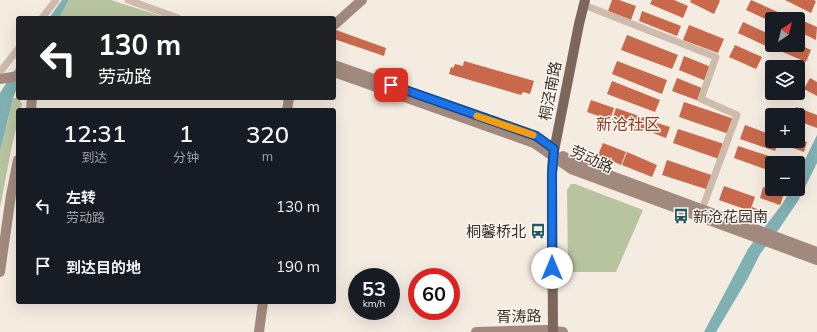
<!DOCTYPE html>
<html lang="zh">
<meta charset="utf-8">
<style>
:root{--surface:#171b24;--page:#242831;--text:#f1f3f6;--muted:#9ea1a6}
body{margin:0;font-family:Mulish,"Noto Sans SC",sans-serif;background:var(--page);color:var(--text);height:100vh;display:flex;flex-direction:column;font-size:15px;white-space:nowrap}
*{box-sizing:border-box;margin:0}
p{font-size:13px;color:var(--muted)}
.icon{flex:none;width:22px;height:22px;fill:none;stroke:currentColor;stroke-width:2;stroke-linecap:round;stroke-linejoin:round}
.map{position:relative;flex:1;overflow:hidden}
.sheet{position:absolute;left:16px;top:108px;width:320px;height:196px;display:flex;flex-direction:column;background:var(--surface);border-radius:4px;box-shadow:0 4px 16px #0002}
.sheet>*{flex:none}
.hud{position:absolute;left:16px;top:16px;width:320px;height:84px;border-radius:4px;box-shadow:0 4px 16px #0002;background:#202124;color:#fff;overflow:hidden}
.needle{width:26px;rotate:35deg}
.tools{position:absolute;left:765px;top:12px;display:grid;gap:8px}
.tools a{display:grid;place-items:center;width:40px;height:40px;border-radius:4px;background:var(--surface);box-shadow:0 4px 16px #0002;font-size:20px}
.speed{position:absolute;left:348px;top:268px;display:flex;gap:8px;font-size:20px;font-weight:700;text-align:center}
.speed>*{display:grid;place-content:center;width:52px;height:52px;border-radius:50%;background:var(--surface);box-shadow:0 4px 16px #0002;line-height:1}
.speed small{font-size:10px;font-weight:400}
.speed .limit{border:6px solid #d22;background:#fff;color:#111}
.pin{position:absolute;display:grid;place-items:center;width:34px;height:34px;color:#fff;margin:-17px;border-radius:8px;box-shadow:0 2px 6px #0006}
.me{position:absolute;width:44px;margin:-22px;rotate:0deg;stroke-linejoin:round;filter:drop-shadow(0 0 3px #0008)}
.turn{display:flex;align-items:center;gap:14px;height:84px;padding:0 16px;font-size:18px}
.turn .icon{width:52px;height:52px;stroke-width:2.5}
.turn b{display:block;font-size:28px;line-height:34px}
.eta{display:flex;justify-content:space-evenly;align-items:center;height:68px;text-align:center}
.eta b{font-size:24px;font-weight:600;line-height:28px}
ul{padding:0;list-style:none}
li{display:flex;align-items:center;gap:12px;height:60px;padding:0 16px}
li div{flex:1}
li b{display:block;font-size:15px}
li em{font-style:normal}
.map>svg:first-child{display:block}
.green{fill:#b8c4a0}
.water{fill:#7fb0b2}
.building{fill:#c8694b}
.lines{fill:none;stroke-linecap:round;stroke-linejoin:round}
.street{stroke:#cdbbac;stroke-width:7}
.secondary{stroke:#a18a7d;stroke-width:10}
.primary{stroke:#7d675c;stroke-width:10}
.route-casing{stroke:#114b97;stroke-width:10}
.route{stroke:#1a73e8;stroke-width:7}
.slow{stroke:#f59e0b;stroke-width:7}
.labels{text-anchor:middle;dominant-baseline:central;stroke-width:3;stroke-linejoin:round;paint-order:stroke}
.street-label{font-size:15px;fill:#3b302b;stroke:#fbf5ee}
.poi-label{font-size:15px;fill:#3b302b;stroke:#fbf5ee;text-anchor:start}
.neighbourhood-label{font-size:16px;fill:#8c3b22;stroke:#fbf5ee}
</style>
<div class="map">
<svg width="817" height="332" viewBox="0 0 817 332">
<rect width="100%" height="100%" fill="#f4ebe1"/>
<path class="green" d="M69 0H111L167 18H59Z
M13 98H19L22 104 21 110H18V121L12 145 0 208V152Z
M571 184H575L643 210 616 272H568L567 190Z"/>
<path class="water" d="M62 0H69L59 18H49Z
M18 65V86L13 98 0 152V93Z
M817 135V163L798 201 779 229 760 254 748 278 716 332H704L748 249 783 203 791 189H798V174Z"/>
<path class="building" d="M612 0H619L636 6 631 20 608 11Z
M652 0H674L688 6 683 18 650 4Z
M691 0H719L720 1 714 14 690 2Z
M751 0 780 13 777 19H772V22L746 10Z
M785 0H813L816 1 811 13Z
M642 11 681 26 677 36 639 21Z
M792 16 817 27 816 40 798 31V19H791Z
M743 22 771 35 766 46 738 33Z
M689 25 724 39 718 53 683 40Z
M336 30 386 48 384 56 334 39V34Z
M627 35 678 55 672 69 621 50Z
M798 44 811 50 806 62 778 50 780 45Z
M735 45 762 57 756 69 729 57Z
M684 56 711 67 706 81 679 70Z
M464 61 534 81 530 94 523 92 521 95 449 74 451 67 453 68 455 64 463 66Z
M617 61 667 80 662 94 612 74Z
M774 61 788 67H772V75L769 73Z
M798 72 801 73 798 81Z
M677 78 704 89 699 101 672 91Z
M810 78 817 82V96L804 89Z
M612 81 660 100 655 112 607 94Z
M591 100 614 108 610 120 587 112Z
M684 102 734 119 729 134 679 117Z
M796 107 817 115V128L798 121V115H794Z
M616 108 639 116 636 128 612 120Z
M642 117 654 121 650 133 638 129Z
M657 123 670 127 666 138 653 133Z
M745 125 772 135V141H779L775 151 740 139Z
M678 129 724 144 719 159 673 143Z
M798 139 807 142 804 152 784 145 785 141H798Z
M603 143 626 152 621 165 598 155Z
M738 146 775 158 772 163 770 171 734 158Z
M627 152 657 165 652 177 622 165Z
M667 160 714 176 709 190 662 175Z
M779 160 788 163H778Z
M724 186 755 197 750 211 719 200Z
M763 187 784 194 780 205 760 198Z
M752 207 765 212 762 220 749 215Z"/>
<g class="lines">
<path class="street" d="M128 0 178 18
M584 5 716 57 701 99 737 115 701 212
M42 18 56 0
M0 72 18 49"/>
<path class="secondary" d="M334 25 362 0
M334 65 536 136 547 144
M334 72 534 143 571 169 817 260
M0 79 18 76
M31 110 32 98
M287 110 289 98
M563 156 571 161 817 252
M0 272 11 195 18 160
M259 332 263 302
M476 332 546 330 563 332"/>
<path class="primary" d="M553 332 552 173 553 156 579 24 585 0"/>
</g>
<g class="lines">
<g class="route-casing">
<path id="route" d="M391 85 536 136 554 149 552 173V268"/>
</g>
<use href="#route" class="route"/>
<path class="slow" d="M477 116 533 135"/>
</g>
<defs>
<g id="bus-bare" transform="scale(1.2)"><path d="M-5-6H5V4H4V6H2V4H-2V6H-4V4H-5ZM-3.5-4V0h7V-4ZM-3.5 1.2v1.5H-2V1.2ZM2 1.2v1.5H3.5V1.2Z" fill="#1f5a5e" stroke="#fbf5ee" stroke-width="2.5" paint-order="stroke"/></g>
</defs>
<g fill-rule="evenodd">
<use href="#bus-bare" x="681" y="216"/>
<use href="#bus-bare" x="538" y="231"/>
</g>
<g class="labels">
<g class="street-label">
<text transform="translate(550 91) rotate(-79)">桐泾南路</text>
<text transform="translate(592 159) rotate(24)">劳动路</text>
<text transform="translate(519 316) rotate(-1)">胥涛路</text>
</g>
<g class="poi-label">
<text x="693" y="216">新沧花园南</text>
<text x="526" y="231" text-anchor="end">桐馨桥北</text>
</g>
<g class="neighbourhood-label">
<text x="628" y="124">新沧社区</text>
</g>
</g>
</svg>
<div class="tools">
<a><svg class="needle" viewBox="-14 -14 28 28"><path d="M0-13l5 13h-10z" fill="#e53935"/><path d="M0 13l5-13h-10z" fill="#9ea1a6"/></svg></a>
<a><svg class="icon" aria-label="layers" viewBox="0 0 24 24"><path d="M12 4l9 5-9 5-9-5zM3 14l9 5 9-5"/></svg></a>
<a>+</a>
<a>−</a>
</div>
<div class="speed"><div>53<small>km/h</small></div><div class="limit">60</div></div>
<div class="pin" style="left:391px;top:85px;background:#d93025"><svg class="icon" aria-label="arrive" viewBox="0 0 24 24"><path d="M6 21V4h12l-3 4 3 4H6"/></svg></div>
<svg class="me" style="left:552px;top:268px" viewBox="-20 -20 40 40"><circle r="19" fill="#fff"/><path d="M0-13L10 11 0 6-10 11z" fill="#1a73e8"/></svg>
<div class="hud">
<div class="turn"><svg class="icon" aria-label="left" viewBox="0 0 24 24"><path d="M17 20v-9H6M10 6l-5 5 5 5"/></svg><div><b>130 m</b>劳动路</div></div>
</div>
<section class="sheet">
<div class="eta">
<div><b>12:31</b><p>到达</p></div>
<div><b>1</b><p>分钟</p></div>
<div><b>320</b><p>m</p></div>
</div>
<ul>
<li><svg class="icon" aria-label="left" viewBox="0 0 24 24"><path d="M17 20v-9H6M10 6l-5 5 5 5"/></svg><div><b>左转</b><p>劳动路</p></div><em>130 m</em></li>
<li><svg class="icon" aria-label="arrive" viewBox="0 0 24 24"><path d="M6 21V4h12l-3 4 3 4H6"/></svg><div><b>到达目的地</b></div><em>190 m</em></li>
</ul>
</section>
</div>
